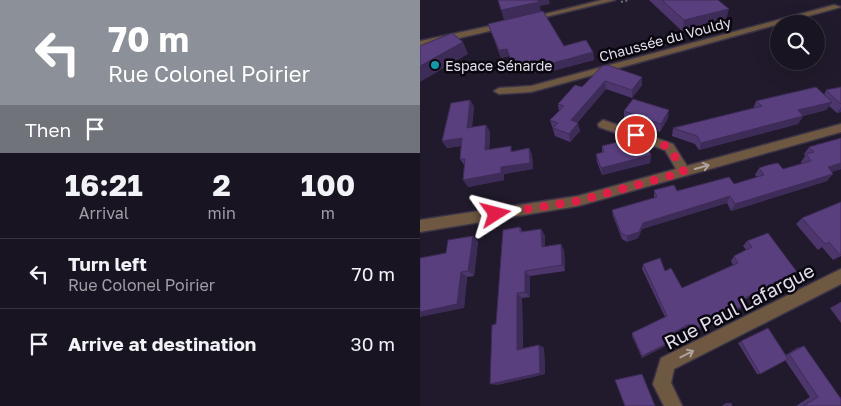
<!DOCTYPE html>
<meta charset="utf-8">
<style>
:root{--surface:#191421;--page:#221d2a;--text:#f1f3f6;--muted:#9f9ea5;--line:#37333f}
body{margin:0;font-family:"Golos Text",sans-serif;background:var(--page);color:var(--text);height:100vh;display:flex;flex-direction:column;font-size:19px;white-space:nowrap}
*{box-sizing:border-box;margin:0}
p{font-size:16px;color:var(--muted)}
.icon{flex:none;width:28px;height:28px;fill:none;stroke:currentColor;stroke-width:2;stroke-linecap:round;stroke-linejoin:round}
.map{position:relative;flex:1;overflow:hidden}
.side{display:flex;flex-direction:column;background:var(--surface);width:420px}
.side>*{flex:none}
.top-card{background:#8c9099;color:#fff;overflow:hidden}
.controls{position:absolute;left:350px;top:15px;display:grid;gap:10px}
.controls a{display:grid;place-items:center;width:55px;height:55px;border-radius:50%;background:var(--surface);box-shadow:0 5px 20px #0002,0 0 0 1px var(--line);font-size:25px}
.pin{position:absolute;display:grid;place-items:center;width:42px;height:42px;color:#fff;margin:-21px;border:2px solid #fff;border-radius:50%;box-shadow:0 1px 5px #0007}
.me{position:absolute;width:55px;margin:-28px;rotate:81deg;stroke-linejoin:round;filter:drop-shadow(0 0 4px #0008)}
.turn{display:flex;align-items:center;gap:18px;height:105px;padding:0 25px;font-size:22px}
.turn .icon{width:65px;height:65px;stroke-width:2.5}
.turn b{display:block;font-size:35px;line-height:42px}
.then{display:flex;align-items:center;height:48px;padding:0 25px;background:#0003;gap:10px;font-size:19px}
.eta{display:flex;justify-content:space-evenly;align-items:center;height:85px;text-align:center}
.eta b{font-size:30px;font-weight:700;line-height:35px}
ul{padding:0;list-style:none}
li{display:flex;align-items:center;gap:15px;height:70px;padding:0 25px;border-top:1px solid var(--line)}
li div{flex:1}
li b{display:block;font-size:19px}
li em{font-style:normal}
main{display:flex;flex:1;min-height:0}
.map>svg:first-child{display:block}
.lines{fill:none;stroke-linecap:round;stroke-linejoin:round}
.minor-casing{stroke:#3c3547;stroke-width:3}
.path{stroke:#726c7b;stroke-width:2;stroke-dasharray:2 2.5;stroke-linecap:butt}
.minor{fill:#6f5841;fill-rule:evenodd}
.wall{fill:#4d366c}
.shaded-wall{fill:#3e2c58}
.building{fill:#593f7d;stroke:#3e2c58}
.oneway{stroke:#aea19e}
.route{stroke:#e11d48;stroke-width:9;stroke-dasharray:0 16.2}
.culture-dot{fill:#0f9aa8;stroke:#09060e;stroke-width:2}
.labels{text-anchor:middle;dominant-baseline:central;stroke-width:5;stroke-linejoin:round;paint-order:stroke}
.far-street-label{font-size:14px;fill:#e2ddea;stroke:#09060e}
.far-poi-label{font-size:14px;fill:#e2ddea;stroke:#09060e;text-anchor:start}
.near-street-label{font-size:19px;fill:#e2ddea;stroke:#09060e}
</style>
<main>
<section class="side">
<div class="top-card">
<div class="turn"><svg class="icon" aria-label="left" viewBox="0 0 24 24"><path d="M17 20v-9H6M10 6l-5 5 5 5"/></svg><div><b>70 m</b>Rue Colonel Poirier</div></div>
<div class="then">Then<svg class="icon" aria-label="arrive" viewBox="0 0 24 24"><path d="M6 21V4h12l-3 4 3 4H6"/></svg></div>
</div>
<div class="eta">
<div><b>16:21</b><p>Arrival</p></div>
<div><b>2</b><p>min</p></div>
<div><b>100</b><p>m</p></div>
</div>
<ul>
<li><svg class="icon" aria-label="left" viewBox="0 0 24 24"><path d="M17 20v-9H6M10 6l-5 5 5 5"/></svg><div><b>Turn left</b><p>Rue Colonel Poirier</p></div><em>70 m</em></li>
<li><svg class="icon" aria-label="arrive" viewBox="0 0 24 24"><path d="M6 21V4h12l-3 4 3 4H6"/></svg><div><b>Arrive at destination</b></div><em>30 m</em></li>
</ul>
</section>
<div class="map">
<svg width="421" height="406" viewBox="0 0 421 406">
<rect width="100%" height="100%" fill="#211a2c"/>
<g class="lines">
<g class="minor-casing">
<path id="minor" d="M182 0H195L109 21 105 19Z
M414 5 421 7 111 92 79 94 74 91 79 88 111 86Z
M84 23 88 25 87 27 0 47V41Z
M183 120 253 144 267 166 421 124V132L158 206 0 232V220L158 196 256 169 245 150 179 127 178 124Z
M421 269V284L254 369 251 383 262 406H244L233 384 241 358Z"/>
</g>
<path class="path" d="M201 2 210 0"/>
<use href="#minor" class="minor"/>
</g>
<path class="wall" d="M229 0H298L306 20 263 32Z
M68 24 144 46 173 52 174 60 128 72 127 70 114 73 112 69 96 73 89 56 81 58Z
M187 65 222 77V85L212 98 186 89 157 123 160 131 150 142 135 136 130 120 139 111 138 104 162 87Z
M421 87V112L417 113 409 106 406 110 383 116 378 124 279 150 275 144 252 136 253 128 333 109 336 101 404 95 406 90Z
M50 100 54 107 52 127 66 125 70 132 69 150 93 151 109 148 112 155 113 169 84 174V180L48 187 45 166 40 159 41 146 27 148 22 141Z
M204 111 248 118 240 132 204 119Z
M421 138V169L411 172 407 181 311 211 307 203 222 229 218 238 207 242 202 239 193 216 192 210 234 198V190L257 191 314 184 337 177 335 175 339 168 363 169 382 164 381 162 385 156 384 154 389 147Z
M182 146 231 155 230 163 182 175 177 162 176 154 182 153Z
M421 202V256L413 260 402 247 398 250 376 224 382 218Z
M100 227 103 232 121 229 125 236V246L144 250 145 271 110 276V297L102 298 103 348 119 345 124 348 125 374 77 385 76 324Z
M53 236 58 242 54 276 47 277 44 308 26 253Z
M327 241 371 276 320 302 323 306 319 310 270 334 267 327 244 339 246 344 245 346 222 358 212 336V333L245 317 222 269 223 264 245 271 262 288 313 265 311 261 314 256 326 250 323 246Z
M421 302V323L410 308Z
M348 328 366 355 377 348 384 346 420 398 421 397V406H376L390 397 365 360 340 374H337L318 343Z
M306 403H311L312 406H302Z"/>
<path class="shaded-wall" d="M116 0H129L130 4 120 6 121 12 84 20 81 10Z
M309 9 306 20 263 32 264 20Z
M43 42 48 54 0 82V66Z
M87 49 89 56 81 58 79 50Z
M173 52 174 60 128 72 126 65Z
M110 62 112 69 96 73 93 66Z
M125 62 127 70 114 73 112 65Z
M222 77V85L212 98V90Z
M185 81 186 89 153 128 151 120Z
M50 100 54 107 51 135 47 128Z
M412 102 406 110 383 116 378 124 279 150 281 143 378 110Z
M421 107V112L417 113Z
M249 110 248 118 240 132 241 124Z
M158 123 160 131 150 142 149 134Z
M66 125 70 132 69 157 65 150Z
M42 138 46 145 27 148 22 141Z
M109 148 112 155 113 169 84 174V180L48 187 43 180 81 167Z
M231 155 230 163 182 175 181 168Z
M421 163V169L402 175 408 167Z
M413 174 407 181 311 211 315 204Z
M310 196 307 203 222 229 218 238 207 242V236L223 223Z
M121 229 125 236V253L122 247Z
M53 236 58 242 54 276 48 271Z
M141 244 144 250 145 271 142 265Z
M105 271 110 276V297L105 292Z
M41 272 47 277 44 308 0 317V312Z
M377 272 371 276 315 304 319 301Z
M97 293 102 298 103 352 97 350Z
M323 306 319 310 270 334 272 331Z
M269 324 267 327 242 341 244 338Z
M246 344 245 346 222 358V356Z
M119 345 124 348 125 374 77 385 70 384Z"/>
<path class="building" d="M78 0H117L119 2 81 10Z
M242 0H298L309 9 264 20Z
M123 11 144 46 166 40 173 52 126 65 125 62 112 65 110 62 93 66 87 49 79 50 68 24Z
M32 33 43 42 0 66V46Z
M187 65 222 77 212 90 185 81 151 120 158 123 149 134 133 128 138 123 130 120 144 106 138 104 155 85 162 87 182 66Z
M396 87 412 102 378 110 383 116 281 143 277 136 253 128 342 106 336 101Z
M421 87V104L406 90Z
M213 99 249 110 241 124 204 111Z
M50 100 47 128 66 125 65 150 91 146V152L109 148 110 163 81 167V173L43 180 45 159H40L42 138 22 141 31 103Z
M222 136 231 155 181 168 176 154 184 152 182 146Z
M421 138V163L408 167 413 174 315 204 310 196 223 223 219 232 207 236 201 233 192 210 237 197 234 190 254 185 257 191 309 177 314 184 344 175 339 168 348 165 358 163 363 169 391 161 386 154 394 152 389 147Z
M421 202V254L420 255 409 242 405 244 382 218Z
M100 227V232L121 229 122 247 141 244 142 265 105 271V292L97 293V350L119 345 120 373 70 384 72 325 76 324 83 230Z
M348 233 377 272 319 301 323 306 272 331 269 324 244 338 246 344 222 356 212 333 247 316 223 264 240 258 245 271 251 268 262 288 318 263 314 256 332 247 327 241Z
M53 236 48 271 41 272 37 304 0 312V258L26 253 28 240Z
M348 328 368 359 340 374 321 341Z
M384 346 421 399V406H383L398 397 369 354Z
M222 374 235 406H205L195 380Z
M311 403 312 406H306Z"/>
<defs><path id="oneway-shaft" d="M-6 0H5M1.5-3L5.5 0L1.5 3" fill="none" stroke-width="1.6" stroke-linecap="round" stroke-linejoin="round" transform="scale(1.25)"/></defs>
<g class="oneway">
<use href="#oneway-shaft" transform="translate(282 167) rotate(-16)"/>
<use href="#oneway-shaft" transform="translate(267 354) rotate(-27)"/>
</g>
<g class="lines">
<path class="route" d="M76 214 158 201 264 172 249 147 216 135"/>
</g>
<circle class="culture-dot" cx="15" cy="65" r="5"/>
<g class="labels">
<g class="far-street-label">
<text transform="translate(245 39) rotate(-15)">Chaussée du Vouldy</text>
</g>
<g class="far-poi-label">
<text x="25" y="65">Espace Sénarde</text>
</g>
<g class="near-street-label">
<text transform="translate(319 306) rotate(-27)">Rue Paul Lafargue</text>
</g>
</g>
</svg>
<div class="controls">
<a><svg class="icon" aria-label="search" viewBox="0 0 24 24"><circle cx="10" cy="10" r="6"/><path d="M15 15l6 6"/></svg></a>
</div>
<div class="pin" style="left:216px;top:135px;background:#d93025"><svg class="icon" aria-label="arrive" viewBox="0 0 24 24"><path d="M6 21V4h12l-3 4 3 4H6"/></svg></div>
<svg class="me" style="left:76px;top:214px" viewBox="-20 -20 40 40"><path d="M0-17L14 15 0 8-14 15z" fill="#e11d48" stroke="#fff" stroke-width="4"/></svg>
</div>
</main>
